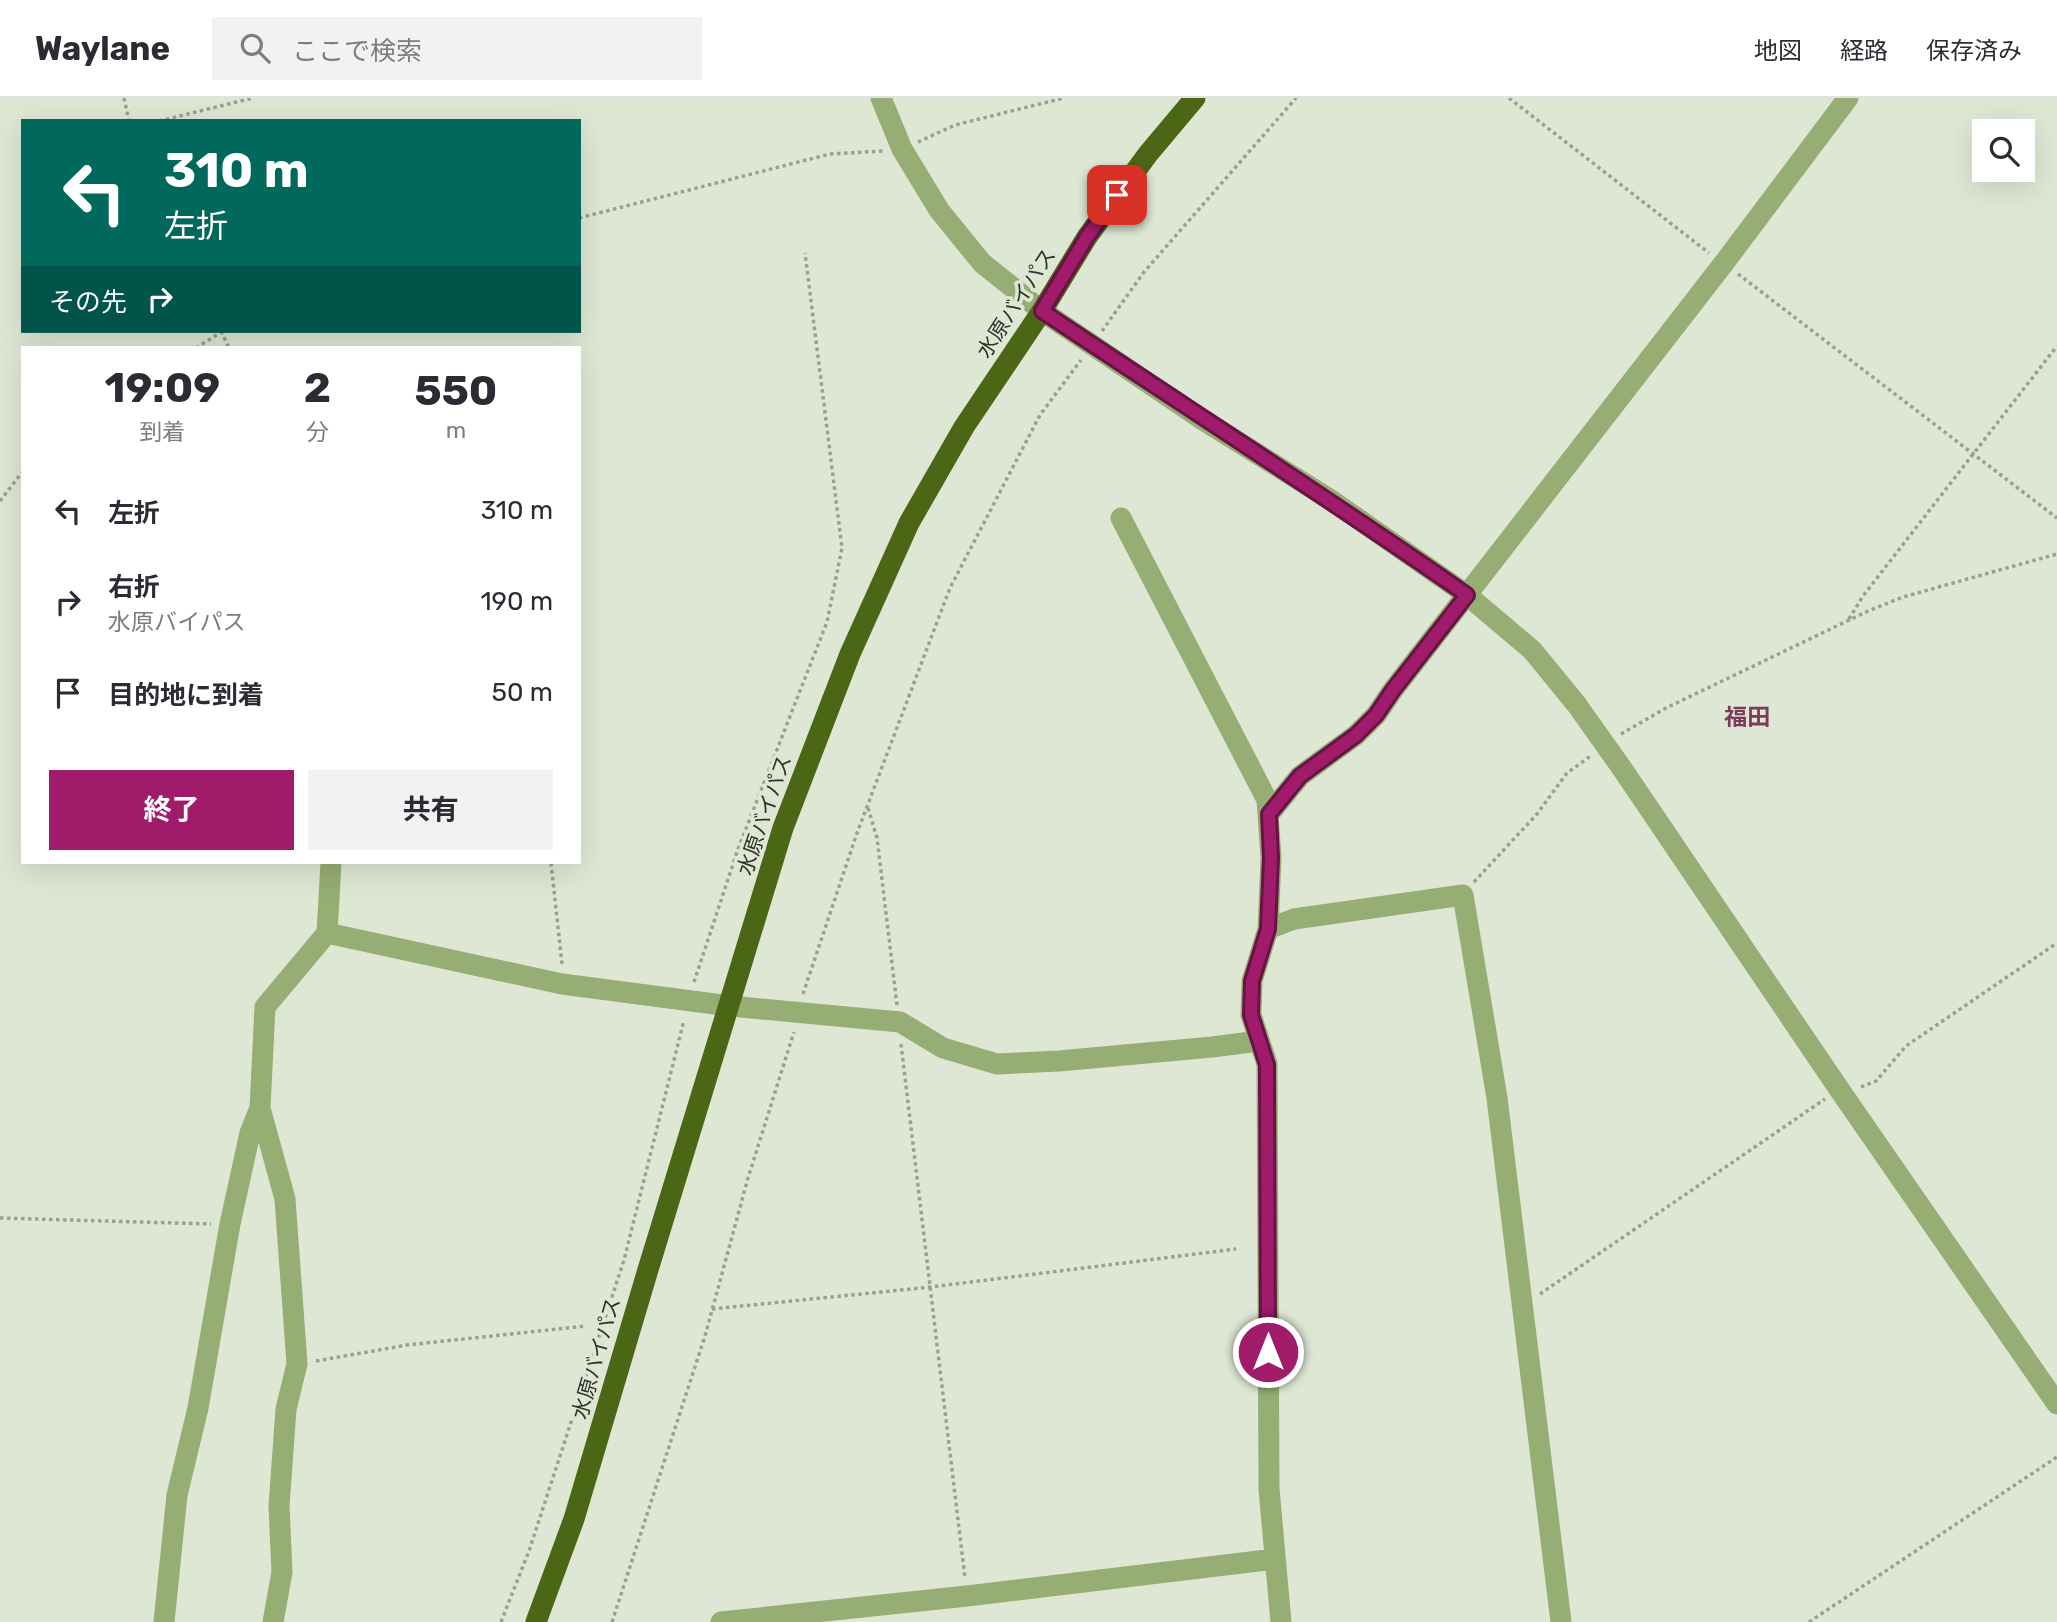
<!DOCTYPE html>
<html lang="ja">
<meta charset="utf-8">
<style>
:root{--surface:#fff;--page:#f2f2f3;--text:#2b2b33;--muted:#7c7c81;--line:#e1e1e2;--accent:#a01c6b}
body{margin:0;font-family:Rubik,"Noto Sans JP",sans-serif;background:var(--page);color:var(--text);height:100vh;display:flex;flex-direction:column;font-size:26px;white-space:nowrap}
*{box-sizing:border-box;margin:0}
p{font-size:23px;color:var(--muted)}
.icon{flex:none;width:38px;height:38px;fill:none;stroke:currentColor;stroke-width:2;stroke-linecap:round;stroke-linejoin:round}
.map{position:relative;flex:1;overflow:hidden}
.sheet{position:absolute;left:21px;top:248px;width:560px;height:518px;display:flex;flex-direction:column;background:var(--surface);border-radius:0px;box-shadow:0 7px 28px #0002}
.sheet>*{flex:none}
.guide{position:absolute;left:21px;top:21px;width:560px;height:214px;border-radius:0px;box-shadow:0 7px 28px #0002;background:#00695c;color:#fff;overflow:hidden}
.controls{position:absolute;left:1972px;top:21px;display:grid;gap:14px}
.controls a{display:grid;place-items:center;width:63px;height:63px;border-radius:0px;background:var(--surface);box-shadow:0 7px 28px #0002;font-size:35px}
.pin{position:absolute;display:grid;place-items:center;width:60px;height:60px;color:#fff;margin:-30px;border-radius:14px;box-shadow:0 4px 10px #0006}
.me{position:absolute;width:77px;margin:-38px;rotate:0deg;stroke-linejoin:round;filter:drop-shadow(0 0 5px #0008)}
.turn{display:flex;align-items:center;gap:24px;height:147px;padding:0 28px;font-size:32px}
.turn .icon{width:91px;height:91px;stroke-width:2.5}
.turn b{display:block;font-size:49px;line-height:60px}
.then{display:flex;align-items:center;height:66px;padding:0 28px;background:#0003;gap:14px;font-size:26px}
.eta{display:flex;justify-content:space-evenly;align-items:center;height:119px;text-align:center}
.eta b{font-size:42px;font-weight:700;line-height:49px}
.action{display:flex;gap:14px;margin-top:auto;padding:14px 28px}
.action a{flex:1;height:80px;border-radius:0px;background:var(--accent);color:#fff;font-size:28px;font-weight:700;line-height:80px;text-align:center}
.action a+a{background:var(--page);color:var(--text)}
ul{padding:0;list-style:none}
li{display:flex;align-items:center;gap:21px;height:91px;padding:0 28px}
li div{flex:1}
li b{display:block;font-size:26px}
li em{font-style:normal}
header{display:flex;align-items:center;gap:42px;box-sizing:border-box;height:98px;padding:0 35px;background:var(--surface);border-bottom:2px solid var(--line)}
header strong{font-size:33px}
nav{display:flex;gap:38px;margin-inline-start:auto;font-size:24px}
.search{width:490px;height:63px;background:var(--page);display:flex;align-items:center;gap:18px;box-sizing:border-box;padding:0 24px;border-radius:0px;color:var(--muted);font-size:26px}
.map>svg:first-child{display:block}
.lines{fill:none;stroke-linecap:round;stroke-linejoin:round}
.path{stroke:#99a091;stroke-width:3.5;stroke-dasharray:3.5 3.5;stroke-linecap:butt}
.minor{stroke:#96ad74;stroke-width:21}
.highway{stroke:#4b6614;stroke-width:21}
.route-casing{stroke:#681246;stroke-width:18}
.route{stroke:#a01c6b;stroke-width:12}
.labels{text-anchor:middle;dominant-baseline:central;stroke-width:7;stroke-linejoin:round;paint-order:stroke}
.street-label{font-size:21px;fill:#2e322a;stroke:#dee7d4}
.neighbourhood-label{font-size:23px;font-weight:bold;fill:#7d3b5c;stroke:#dee7d4}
</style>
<header>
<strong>Waylane</strong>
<div class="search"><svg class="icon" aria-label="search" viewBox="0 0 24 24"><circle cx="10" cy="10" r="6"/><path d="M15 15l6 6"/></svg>ここで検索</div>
<nav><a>地図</a><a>経路</a><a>保存済み</a></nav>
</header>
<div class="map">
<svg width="2057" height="1524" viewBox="0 0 2057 1524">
<rect width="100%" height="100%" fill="#dee7d4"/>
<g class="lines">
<path class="path" d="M124 0 129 23
M1509 0 1709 155
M159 23 253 0
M918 44 955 27 1064 0
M579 120 830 56 884 53
M1738 176 2057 420
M221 233 229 250
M1102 233 1144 174 1296 0
M196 250 223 233
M0 403 23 373
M1849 521 1863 498 2057 248
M1621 636 1666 610 1868 513 1903 499 2057 456
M868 710 877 740 897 907
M551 765 562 866
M1474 784 1537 716 1567 675 1592 657
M694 884 738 751 827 524 842 450 805 155
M803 896 857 735 950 490 1040 317 1081 262
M901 946 965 1480
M1861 989 1876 983 1906 948 2057 845
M0 1120 211 1126
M1540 1196 1825 1001
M712 1211 931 1189 1236 1151
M316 1263 407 1247 586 1228
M501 1524 529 1453 624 1162 684 922
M612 1524 705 1238 748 1080 794 934
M1809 1524 2057 1359"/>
<path class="minor" d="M881 0 902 51 939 112 982 165 1042 213 1200 320 1334 404 1467 497 1532 552 1577 607 1621 669 1839 991 2057 1306
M1121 420 1267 702 1271 760 1268 831 1252 883 1251 917 1267 966 1269 1391 1281 1524
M1269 716 1300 678 1356 637 1376 617 1393 592 1724 165 1848 0
M1268 831 1294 821 1463 797 1497 1000 1561 1524
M327 835 562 886 730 908 900 924 943 950 997 966 1059 963 1212 949 1259 943
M164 1524 177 1397 198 1310 230 1126 250 1035 260 1010
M273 1524 282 1474 279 1408 286 1311 297 1266 285 1101 260 1010 265 909 327 835 331 765
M721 1524 967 1498 1275 1461"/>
<path class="highway" d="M536 1524 574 1421 647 1175 783 730 850 556 909 425 964 329 1042 213 1087 139 1148 56 1195 0"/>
</g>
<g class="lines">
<g class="route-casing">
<path id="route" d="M1117 97 1087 139 1042 213C1184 308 1327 399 1467 497L1393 592 1376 617 1356 637 1300 678 1269 716 1271 760 1268 831 1252 883 1251 917 1267 967 1268 1254"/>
</g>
<use href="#route" class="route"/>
</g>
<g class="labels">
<g class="street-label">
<text transform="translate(1016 205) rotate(-57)">水原バイパス</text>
<text transform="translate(764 717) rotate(-71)">水原バイパス</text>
<text transform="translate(596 1260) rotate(-74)">水原バイパス</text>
</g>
<g class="neighbourhood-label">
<text x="1747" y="619">福田</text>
</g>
</g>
</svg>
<div class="controls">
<a><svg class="icon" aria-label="search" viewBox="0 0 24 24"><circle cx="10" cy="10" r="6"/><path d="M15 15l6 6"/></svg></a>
</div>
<div class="pin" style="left:1117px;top:97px;background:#d93025"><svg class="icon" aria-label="arrive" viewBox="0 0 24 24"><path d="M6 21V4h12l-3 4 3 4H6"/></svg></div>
<svg class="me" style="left:1268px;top:1254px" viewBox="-20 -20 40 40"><circle r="17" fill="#a01c6b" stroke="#fff" stroke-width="3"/><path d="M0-11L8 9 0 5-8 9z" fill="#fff"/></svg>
<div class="guide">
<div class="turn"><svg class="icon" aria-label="left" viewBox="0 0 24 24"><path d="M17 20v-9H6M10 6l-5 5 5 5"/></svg><div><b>310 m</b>左折</div></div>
<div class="then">その先<svg class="icon" aria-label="right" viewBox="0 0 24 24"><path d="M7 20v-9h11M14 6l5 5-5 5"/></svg></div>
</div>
<section class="sheet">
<div class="eta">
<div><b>19:09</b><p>到着</p></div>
<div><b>2</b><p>分</p></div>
<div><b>550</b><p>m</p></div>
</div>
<ul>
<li><svg class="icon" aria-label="left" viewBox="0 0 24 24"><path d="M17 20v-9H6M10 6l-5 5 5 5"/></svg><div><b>左折</b></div><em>310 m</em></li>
<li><svg class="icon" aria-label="right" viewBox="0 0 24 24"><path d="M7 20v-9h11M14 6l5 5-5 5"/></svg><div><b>右折</b><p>水原バイパス</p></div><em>190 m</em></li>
<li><svg class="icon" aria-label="arrive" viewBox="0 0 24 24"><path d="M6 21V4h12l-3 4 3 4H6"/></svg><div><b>目的地に到着</b></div><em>50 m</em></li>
</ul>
<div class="action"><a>終了</a><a>共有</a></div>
</section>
</div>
